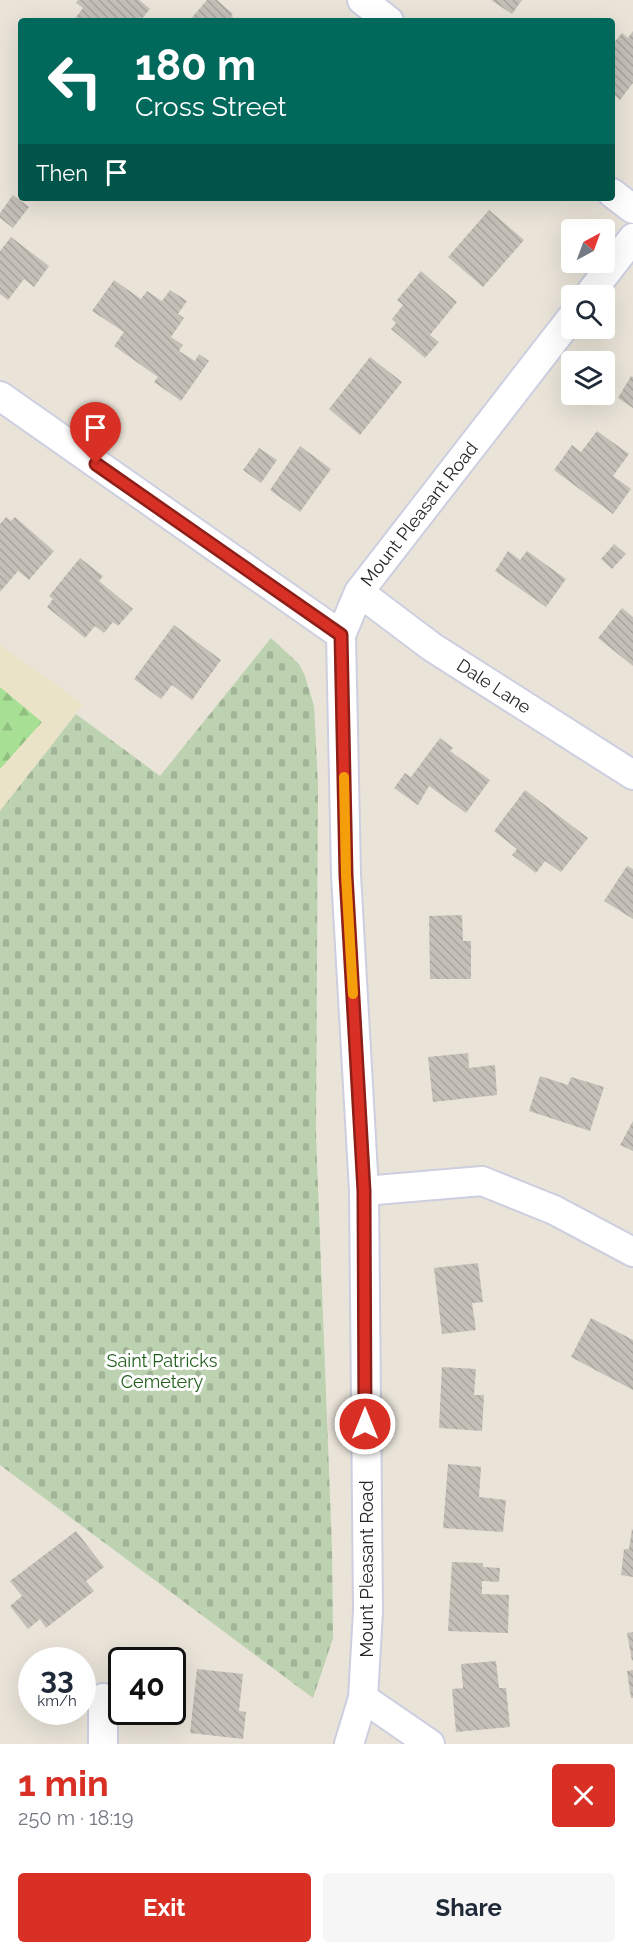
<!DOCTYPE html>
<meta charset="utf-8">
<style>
:root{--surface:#fff;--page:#f6f6f7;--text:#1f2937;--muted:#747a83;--accent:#d93025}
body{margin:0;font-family:Raleway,sans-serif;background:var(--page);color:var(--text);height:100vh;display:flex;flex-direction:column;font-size:22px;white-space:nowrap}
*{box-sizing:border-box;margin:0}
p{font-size:20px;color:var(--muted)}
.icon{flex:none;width:33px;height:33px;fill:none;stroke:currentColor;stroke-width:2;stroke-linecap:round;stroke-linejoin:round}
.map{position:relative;height:1744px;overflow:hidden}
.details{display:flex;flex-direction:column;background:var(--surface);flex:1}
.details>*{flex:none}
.guide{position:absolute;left:18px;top:18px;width:597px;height:183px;border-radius:6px;box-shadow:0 6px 24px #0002;background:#00695c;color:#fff;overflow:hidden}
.needle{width:39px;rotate:41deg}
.controls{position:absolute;left:561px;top:219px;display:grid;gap:12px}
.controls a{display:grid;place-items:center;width:54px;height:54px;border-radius:6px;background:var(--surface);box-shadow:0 6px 24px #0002;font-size:30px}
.speed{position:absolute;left:18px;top:1647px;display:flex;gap:12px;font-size:30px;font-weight:700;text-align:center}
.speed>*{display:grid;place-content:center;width:78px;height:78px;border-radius:50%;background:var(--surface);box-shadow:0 6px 24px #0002;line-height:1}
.speed small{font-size:15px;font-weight:400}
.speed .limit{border:3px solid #111;border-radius:9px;background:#fff;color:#111}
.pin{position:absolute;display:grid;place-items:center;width:51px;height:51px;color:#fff;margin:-62px -26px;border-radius:50% 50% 50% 0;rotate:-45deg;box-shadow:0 0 6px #0007}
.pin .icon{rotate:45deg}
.me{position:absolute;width:66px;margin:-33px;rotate:0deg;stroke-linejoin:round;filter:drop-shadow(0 0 4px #0008)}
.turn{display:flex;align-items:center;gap:21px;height:126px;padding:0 18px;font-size:27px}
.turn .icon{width:78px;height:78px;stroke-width:2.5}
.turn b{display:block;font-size:42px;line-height:51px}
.then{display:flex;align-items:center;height:57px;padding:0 18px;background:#0003;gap:12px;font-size:22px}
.round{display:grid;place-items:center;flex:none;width:63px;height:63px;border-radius:6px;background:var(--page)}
.headline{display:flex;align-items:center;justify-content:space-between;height:102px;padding:0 18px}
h1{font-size:36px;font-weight:700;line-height:45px;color:var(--accent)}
.action{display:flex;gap:12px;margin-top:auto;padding:12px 18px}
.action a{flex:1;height:69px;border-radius:6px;background:var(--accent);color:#fff;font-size:24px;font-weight:700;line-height:69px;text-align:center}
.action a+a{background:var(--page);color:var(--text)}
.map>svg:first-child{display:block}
.education{fill:#ebe3c7}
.forest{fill:url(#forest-firs)}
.cemetery{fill:url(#cemetery-stones)}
.building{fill:url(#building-back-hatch)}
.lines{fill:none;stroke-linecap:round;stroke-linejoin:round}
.minor-casing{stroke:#cdcfe0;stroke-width:32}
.minor{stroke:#fff;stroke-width:28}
.route-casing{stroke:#8d1f18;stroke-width:15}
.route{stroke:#d93025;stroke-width:10}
.slow{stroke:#f59e0b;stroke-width:10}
.labels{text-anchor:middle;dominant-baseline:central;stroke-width:6;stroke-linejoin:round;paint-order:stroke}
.street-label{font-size:18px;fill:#272727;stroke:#fff}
.park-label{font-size:18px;fill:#225f1b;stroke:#fff}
</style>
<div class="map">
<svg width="633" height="1744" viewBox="0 0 633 1744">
<defs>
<pattern id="forest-firs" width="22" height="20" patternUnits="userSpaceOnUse" patternTransform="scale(1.5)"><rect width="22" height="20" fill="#a7df95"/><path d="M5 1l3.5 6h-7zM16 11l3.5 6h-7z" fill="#90bf80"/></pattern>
<pattern id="cemetery-stones" width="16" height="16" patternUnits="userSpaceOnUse" patternTransform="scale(1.5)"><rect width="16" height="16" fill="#bdd2b0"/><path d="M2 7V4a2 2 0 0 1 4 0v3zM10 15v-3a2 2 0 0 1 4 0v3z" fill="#a2b497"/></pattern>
<pattern id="building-back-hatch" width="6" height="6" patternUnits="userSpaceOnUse" patternTransform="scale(1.5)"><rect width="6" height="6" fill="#c4c0b8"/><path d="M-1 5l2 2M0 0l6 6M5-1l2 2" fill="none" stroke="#a8a59e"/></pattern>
</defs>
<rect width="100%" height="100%" fill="#e9e3d8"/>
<path class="education" d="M0 645 83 704 0 813Z"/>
<path class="forest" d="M0 687 42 722 0 769Z"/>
<path class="cemetery" d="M271 638 299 664 305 676 314 706 318 785 316 1135 332 1549 333 1638 313 1698 0 1465V811L76 714 160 776Z"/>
<path class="building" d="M78 0H139L150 9 140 21H73L83 8 76 3Z
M207 0H217L233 14 231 16 237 21H189Z
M491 0H522L512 14Z
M633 31V83L620 100 612 93V45L622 33 628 38Z
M13 195 29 207 13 228 0 218V213Z
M489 210 524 240 483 287 448 257Z
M11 237 49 266 34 287 24 279 8 300 0 294V251Z
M421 271 457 302 430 335 439 342 425 358 391 329 396 323 392 319 403 305 397 300Z
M114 280 141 299 147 291 162 301 170 290 187 301 178 314 184 318 171 337 183 345 179 351 195 361 199 354 209 361 181 401 154 382 158 377 114 346 124 332 92 311Z
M370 357 402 382 360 435 329 409Z
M631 376 633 377V408L618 398Z
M597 431 629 454 613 476 631 489 613 514 554 470 572 445 581 452Z
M300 446 331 469 300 512 270 490Z
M259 448 277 460 261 483 243 470Z
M6 517 11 521 15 517 54 551 29 580 18 571 0 592V524Z
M614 544 626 554 612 569 601 559Z
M508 551 520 560 527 551 566 579 546 607 495 571Z
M80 558 103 576 99 581 133 609 118 626 113 622 104 633 95 626 85 638 47 607 53 599 49 596Z
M622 608 633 617V666L598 638Z
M174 625 221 660 192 700 172 685 161 699 134 679Z
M440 738 453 748 450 751 490 780 466 813 429 786 418 805 394 788 405 773 411 777Z
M525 790 588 838 561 872 545 861 536 873 512 855 517 849 494 831Z
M627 866 633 869V919L604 901Z
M462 915 463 941H471V979H430L429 916Z
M468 1053 469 1068 495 1065 497 1095 433 1102 428 1057Z
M540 1076 568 1085 571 1077 604 1087 590 1131 529 1111Z
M633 1121V1151L620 1145Z
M478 1263 483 1302 472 1303 476 1330 442 1334 434 1268Z
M591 1318 633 1340V1390L571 1357Z
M442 1367 476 1369 474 1395H484L482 1431 439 1428Z
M448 1464 481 1467 479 1497 506 1500 503 1532 443 1528Z
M632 1529 633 1530V1577L621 1575 624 1549H629Z
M76 1531 104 1567 86 1581 94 1591 46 1628 40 1619 28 1629 10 1606 22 1596 10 1581Z
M452 1562 483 1563V1567L500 1568 499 1582 482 1581V1594L509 1595 508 1633 448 1631Z
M633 1632V1660L632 1661 627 1633Z
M496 1661 499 1688H506L510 1727 456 1732 452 1689 463 1688 461 1664Z
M197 1669 243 1674 239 1711 246 1712 243 1739 190 1733Z
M633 1670V1698H631L627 1671Z"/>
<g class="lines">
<g class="minor-casing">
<path id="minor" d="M362 0 389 21
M612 193 633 209
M588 296 633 238
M0 396 341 635
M359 592 432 647 633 775
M364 1191 482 1181 554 1210 633 1252
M363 1698 430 1744
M103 1744V1698
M349 1744 363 1698 368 1611 364 1191 346 875 341 635 359 592 572 317"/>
</g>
<use href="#minor" class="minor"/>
</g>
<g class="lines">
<g class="route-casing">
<path id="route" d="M96 464 341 635 346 875 364 1191 365 1424"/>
</g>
<use href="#route" class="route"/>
<path class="slow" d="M344 777 346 875 353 994"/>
</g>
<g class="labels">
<g class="street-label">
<text transform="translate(419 514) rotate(-52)">Mount Pleasant Road</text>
<text transform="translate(494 686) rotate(33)">Dale Lane</text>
<text transform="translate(366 1569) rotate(-90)">Mount Pleasant Road</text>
</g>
<g class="park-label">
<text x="162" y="1360">Saint Patricks<tspan x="162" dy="21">Cemetery</tspan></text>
</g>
</g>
</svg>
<div class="controls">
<a><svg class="needle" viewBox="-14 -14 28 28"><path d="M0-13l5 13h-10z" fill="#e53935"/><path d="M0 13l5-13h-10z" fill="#747a83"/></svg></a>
<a><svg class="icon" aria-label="search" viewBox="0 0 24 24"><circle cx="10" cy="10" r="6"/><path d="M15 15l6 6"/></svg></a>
<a><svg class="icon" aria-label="layers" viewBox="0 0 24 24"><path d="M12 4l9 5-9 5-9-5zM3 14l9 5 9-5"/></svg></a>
</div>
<div class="speed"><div>33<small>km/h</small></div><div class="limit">40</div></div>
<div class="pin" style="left:96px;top:464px;background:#d93025"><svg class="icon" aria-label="arrive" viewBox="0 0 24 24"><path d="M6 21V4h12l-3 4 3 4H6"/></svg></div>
<svg class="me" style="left:365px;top:1424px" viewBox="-20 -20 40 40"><circle r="17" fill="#d93025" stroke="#fff" stroke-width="3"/><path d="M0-11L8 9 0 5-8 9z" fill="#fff"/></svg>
<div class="guide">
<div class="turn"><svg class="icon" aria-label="left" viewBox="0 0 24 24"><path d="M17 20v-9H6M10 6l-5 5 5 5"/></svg><div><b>180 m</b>Cross Street</div></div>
<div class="then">Then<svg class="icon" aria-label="arrive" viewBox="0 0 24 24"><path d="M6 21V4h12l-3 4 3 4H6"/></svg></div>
</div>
</div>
<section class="details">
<div class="headline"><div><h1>1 min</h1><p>250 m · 18:19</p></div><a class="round" style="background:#d93025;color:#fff"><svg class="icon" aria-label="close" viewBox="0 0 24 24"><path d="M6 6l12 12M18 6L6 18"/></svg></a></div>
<div class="action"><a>Exit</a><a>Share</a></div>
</section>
